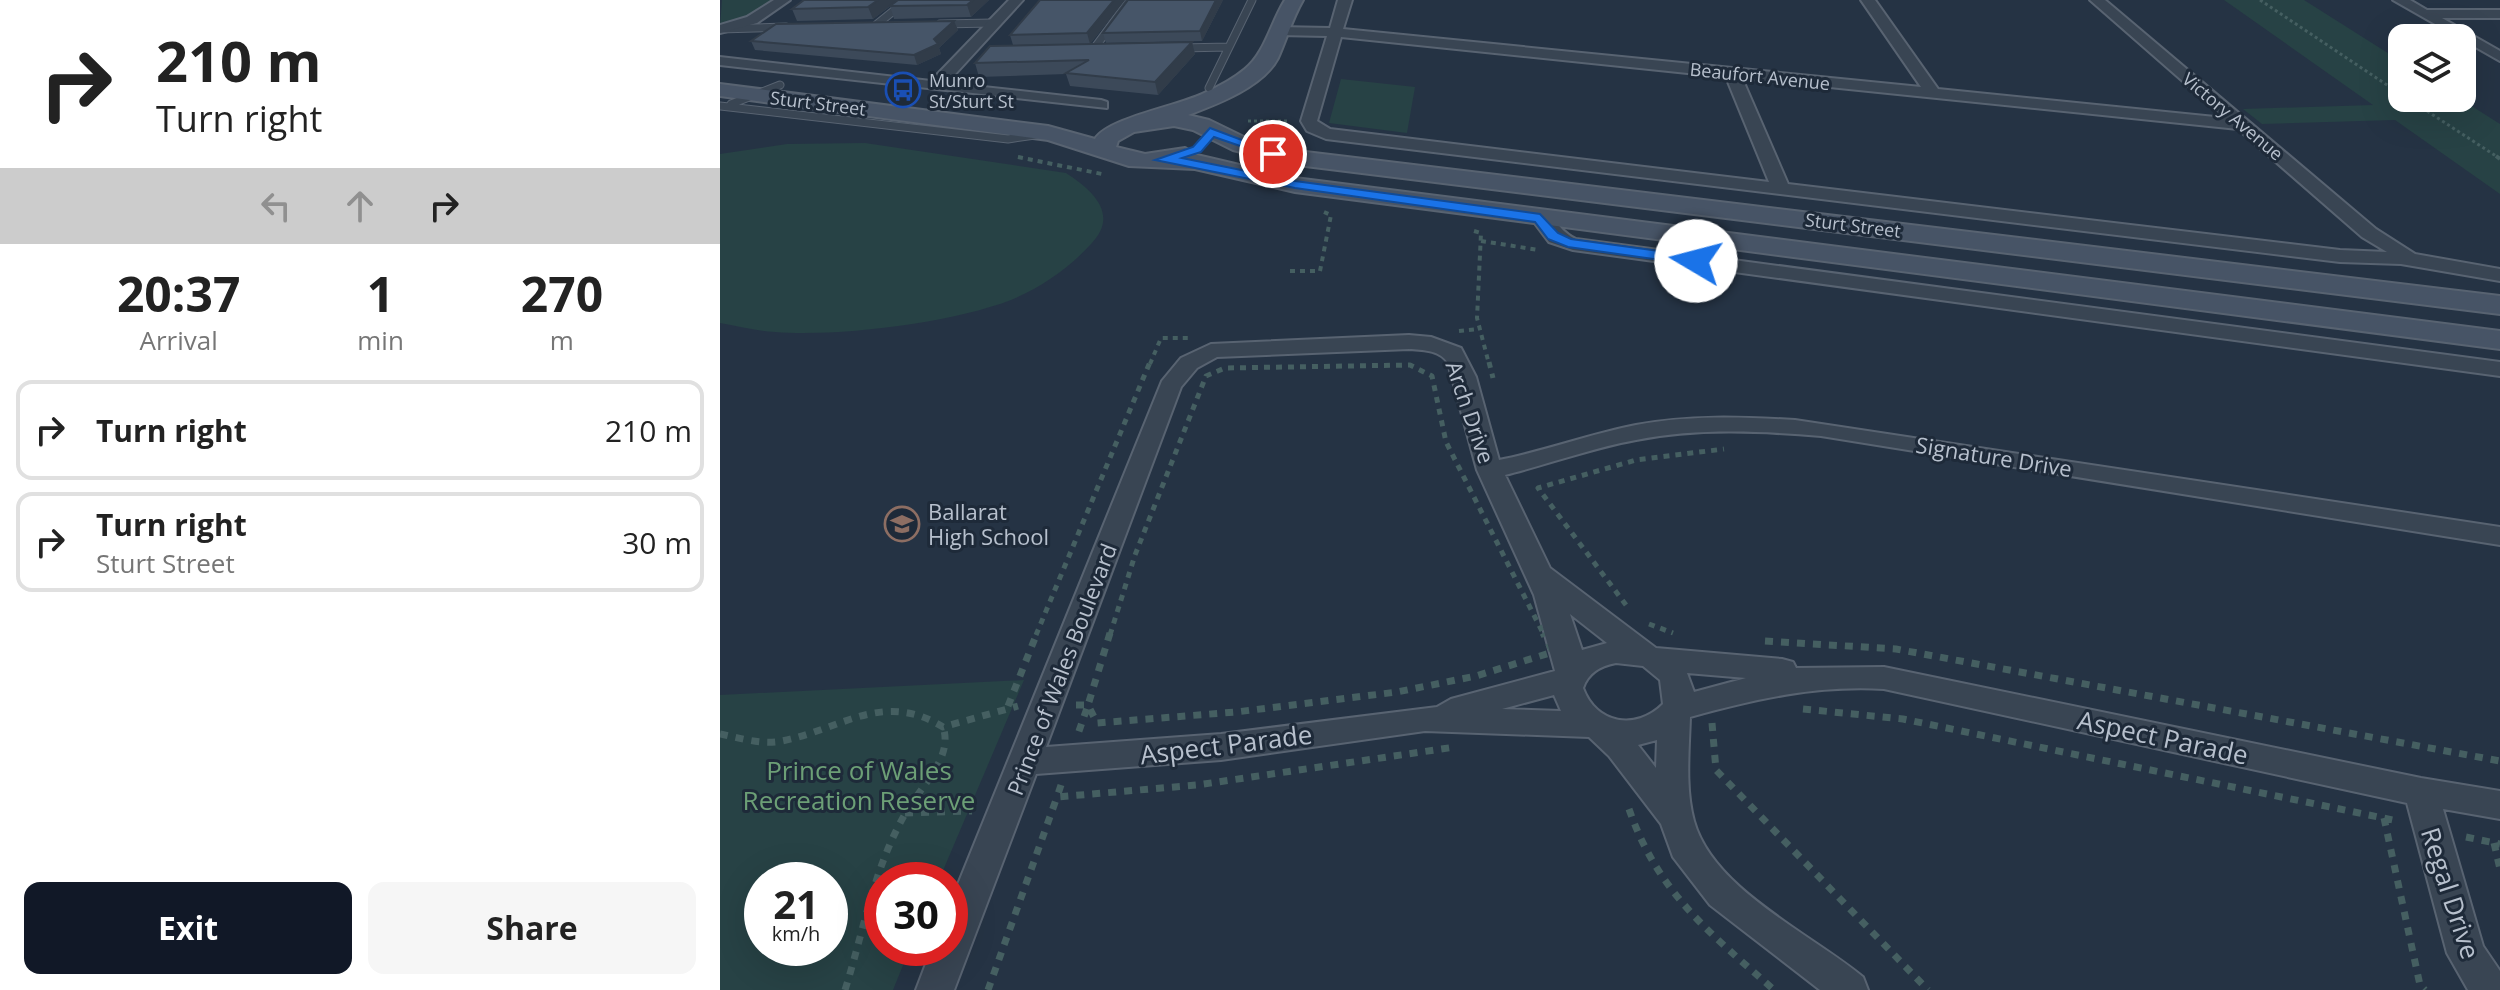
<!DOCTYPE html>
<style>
:root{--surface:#fff;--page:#f6f6f6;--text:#222;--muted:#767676;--line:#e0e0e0;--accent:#111827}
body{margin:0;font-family:"Open Sans",sans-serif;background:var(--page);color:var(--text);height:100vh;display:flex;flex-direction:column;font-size:30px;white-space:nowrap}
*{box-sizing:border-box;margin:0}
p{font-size:26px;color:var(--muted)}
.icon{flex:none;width:44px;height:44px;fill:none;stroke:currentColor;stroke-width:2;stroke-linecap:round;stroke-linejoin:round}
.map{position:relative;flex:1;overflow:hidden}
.drawer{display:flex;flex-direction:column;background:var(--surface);width:720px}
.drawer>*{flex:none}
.hud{background:#fff;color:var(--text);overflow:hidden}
.tools{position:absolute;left:1668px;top:24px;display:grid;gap:16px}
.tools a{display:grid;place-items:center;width:88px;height:88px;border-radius:16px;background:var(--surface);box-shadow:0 8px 32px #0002;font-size:40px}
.speed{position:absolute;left:24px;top:862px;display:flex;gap:16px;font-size:40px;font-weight:700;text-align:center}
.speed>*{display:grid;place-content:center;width:104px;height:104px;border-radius:50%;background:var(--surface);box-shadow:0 8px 32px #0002;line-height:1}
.speed small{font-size:20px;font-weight:400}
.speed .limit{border:12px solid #d22;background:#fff;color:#111}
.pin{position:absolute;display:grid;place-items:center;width:68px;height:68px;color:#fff;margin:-34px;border:4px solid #fff;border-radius:50%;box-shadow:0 2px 8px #0007}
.me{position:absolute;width:88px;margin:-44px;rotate:278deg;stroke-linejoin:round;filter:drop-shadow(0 0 6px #0008)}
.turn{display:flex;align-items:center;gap:28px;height:168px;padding:0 24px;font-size:36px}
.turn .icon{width:104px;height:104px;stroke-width:2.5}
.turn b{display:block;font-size:56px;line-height:68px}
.lanes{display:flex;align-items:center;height:76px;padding:0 24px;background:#0003;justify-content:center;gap:40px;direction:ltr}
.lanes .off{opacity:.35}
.eta{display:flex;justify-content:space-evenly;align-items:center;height:136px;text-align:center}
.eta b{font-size:48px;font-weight:700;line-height:56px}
.action{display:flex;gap:16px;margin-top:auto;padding:16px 24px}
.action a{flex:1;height:92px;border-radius:16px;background:var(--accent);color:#fff;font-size:32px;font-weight:700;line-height:92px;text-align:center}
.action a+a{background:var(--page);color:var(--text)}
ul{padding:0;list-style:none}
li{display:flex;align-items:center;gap:24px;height:100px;margin:0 16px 12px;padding:0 8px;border:4px solid var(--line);border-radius:16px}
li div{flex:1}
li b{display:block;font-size:30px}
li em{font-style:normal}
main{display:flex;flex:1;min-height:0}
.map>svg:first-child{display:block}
.green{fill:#274245;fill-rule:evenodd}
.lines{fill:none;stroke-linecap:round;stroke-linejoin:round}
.lane-casing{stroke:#586371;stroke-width:9}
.street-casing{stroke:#586371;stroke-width:4}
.secondary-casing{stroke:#586371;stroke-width:4}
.path-far3{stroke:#455f61;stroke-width:3;stroke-dasharray:3 3;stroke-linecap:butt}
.path-far2{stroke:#455f61;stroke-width:4;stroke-dasharray:5 5;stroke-linecap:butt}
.path-far1{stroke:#455f61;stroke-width:5;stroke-dasharray:6 6;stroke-linecap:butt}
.path{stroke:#455f61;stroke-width:7;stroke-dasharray:8 8;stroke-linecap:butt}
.lane{stroke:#394553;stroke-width:7}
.street{fill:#394553;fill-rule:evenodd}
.secondary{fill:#475466;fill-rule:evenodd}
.wall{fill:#3c4959}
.shaded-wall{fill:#313c49}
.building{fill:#465568;stroke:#313c49;stroke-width:2}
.route{fill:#1a73e8;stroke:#114b97;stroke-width:2}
.labels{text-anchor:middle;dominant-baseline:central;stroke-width:6;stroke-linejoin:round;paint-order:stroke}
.far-street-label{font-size:18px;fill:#b7c0cd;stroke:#1e2a39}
.far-poi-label{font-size:18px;fill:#b7c0cd;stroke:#1e2a39;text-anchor:start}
.street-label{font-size:22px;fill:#b7c0cd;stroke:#1e2a39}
.poi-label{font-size:22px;fill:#b7c0cd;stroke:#1e2a39;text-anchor:start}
.near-street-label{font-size:26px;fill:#b7c0cd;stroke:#1e2a39}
.near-park-label{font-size:26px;fill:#6c9f76;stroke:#1e2a39}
</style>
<main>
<section class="drawer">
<div class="hud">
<div class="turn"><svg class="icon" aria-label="right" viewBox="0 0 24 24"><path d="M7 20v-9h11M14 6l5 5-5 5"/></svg><div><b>210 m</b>Turn right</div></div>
<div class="lanes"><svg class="icon off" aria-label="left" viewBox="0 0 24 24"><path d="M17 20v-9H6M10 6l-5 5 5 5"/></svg><svg class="icon off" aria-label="ahead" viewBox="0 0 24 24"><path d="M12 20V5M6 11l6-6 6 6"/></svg><svg class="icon" aria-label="right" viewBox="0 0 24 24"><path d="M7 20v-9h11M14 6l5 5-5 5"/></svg></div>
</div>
<div class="eta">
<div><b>20:37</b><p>Arrival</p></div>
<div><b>1</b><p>min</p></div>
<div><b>270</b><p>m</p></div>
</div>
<ul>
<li><svg class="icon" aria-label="right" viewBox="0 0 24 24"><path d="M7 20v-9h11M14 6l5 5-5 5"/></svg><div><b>Turn right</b></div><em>210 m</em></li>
<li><svg class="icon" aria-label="right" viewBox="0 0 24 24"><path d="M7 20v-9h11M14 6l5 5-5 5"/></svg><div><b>Turn right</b><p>Sturt Street</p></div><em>30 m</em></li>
</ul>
<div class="action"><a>Exit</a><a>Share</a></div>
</section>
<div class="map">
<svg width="1780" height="990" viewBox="0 0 1780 990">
<rect width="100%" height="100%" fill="#253344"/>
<path class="green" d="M2 0H57L34 15 0 27Z
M1504 0H1584L1682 62V98H1739L1780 124V194L1675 120 1542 124 1523 109 1653 105Z
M621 79 695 87 687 133 609 123Z
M145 143 346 173C372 190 400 214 371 244 349 268 322 287 291 300 231 323 119 337 55 332 36 331 18 326 0 323V154L67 144Z
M304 680 219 880H162V948H190L173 990H0V695ZM42 880H110V948H42Z"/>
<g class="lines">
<g class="lane-casing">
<path id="lane" d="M220 24 273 23
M156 25 187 0
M0 29 66 27
M460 48 509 47
M373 50 410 0
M489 88 532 0
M11 104 60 85
M0 106 288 139 322 134"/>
</g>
<g class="street-casing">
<path id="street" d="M54 0H70L37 23 0 33V25L27 17Z
M289 0H303L227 83 381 100 387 102V108L0 65V57L211 81Z
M618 0H632L623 29 1201 87 1141 0H1155L1218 89 1505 118 1370 0H1385L1656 229 1695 254 1780 269V281L1681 264 1620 262 606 139 587 131 581 121 607 36 558 35 551 31 558 27 610 28ZM621 37 1006 77 1049 182 610 129 597 121ZM1022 78 1518 129 1642 237 1667 252 1620 250 1068 184Z
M1673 0H1690L1707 10H1780V18H1722L1780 51V61Z
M820 212C835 216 841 233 856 239L1780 362V376L853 250 829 242 811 218Z
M689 335 711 337 741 348 756 377 779 460C825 451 870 434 916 425 968 415 1022 417 1075 420L1780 527V545L1101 436C1040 431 977 428 916 440 872 448 829 464 785 475L830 568 936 648 1062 659 1073 662 1076 668 1164 667 1701 778 1780 791V819L1723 809 1763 946 1780 971V990H1748L1727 953 1687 803 1164 689C1096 685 1035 699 970 717 969 750 965 789 974 821 993 889 1091 934 1143 977L1148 990H1100L990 905 953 857 941 824 889 756 869 737 705 731 501 760 316 774 234 990H196L212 948H230V904L442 381 461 358 491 344ZM689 349C703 350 720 350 728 363L757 470 814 595 835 671 731 699 717 707 501 734 326 747 461 387 477 368 497 357ZM850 614 887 643 862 650ZM896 663 923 666 940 680 943 704C916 731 876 724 863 688 868 673 880 666 896 663ZM967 673 1026 678 974 692ZM834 695 841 711 782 709ZM937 740 936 768 918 745Z"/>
</g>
<g class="secondary-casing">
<path id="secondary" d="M565 0H583C572 19 567 38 558 58 543 87 497 104 468 115L489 120 530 140 569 150 1780 296V314L569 164 513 150 473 130 454 126 414 132 398 141 396 147 425 154 465 148 477 155 575 178 1780 331V349L575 192 475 169 409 166 328 140 0 96V84L328 126 375 139C388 118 457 106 482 94 496 88 513 79 525 69 545 53 551 22 565 0Z"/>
</g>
<path class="path-far3" d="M1540 0 1682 95
M1687 98 1779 158
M528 121H570
M298 157 304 158"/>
<path class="path-far2" d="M1776 156 1780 159
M298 157 382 174
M754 231 761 233 757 318 769 364
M761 241 819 250
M570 271H600L611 215 604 212
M739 331 759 329
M430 364 441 338H469"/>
<path class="path-far1" d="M769 362 773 378
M906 605 818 488 916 460 1004 449
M929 624 953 633
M316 635 430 362
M390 635 415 555 486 376 505 368 690 365 712 376 726 442 824 635"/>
<path class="path" d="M390 633 368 705 377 723 516 712 677 692 756 676 833 652 823 633
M1045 641 1176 649 1780 761
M356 705H368L358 734
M288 706 317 633
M1083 709 1183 719 1678 821
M992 723 996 770 1208 990
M0 734C20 738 41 745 62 741 122 729 163 690 223 727L298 706
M341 785 337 797 477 785 735 747
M909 809C938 893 990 933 1054 990
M185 813 252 811
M1664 818 1700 985 1705 990
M1746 837 1780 844
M1774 843 1780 869
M125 990C144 930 153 870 185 814 199 788 234 758 223 727
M268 990 337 797"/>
<use href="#lane" class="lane"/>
<use href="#street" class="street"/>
<use href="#secondary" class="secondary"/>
</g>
<path class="wall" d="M84 0H269L251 17 174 19 170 6 172 5 153 19 77 21 72 9Z
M320 0H405L370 44 293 45 290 35Z
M503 0 482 41 386 43 383 33Z
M234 21 238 30 219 48 221 54 197 65 35 50 31 41Z
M472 42 475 54 438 95 350 86 346 74 259 77 255 63Z"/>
<path class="shaded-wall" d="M158 0H178L153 19 148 7Z
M253 0H269L251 17 247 5Z
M394 0H405L370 44 367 33Z
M496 0H503L482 41 480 31Z
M234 21 238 30 219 48 221 54 197 65 194 55 214 39Z
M472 42 475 54 438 95 435 82Z"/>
<path class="building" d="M84 0H158L148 7 72 9Z
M178 0H253L247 5 170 6Z
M320 0H394L367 33 290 35Z
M408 0H496L480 31 383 33Z
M234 21 214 39 218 44 194 55 31 41 56 24Z
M472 42 435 82 346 73 369 60 255 63 270 46Z"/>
<path class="route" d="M490 128 559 154 549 156 494 137 481 152 462 158 575 181 820 214 838 233 851 239 976 256 983 261 976 265 848 247 828 239 815 222 575 188 435 160 473 147Z"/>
<defs>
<g id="bus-ring" transform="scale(1.8)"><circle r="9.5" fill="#1e2a39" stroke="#1a4fb4" stroke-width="1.5"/><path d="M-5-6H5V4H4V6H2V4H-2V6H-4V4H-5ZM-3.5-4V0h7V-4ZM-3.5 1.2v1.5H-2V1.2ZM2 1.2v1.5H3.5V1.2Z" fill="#1a4fb4"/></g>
<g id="school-ring" transform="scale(1.8)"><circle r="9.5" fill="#1e2a39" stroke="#8d6e63" stroke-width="1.5"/><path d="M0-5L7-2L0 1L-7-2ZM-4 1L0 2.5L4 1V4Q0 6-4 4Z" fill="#8d6e63"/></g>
</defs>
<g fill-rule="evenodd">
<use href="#bus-ring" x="183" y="90"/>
<use href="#school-ring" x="182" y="524"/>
</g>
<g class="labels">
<g class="far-street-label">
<text transform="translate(1040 76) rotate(6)">Beaufort Avenue</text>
<text transform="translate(98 103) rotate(7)">Sturt Street</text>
<text transform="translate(1513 116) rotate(40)">Victory Avenue</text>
<text transform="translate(1133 225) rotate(7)">Sturt Street</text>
</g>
<g class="far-poi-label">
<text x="209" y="80">Munro<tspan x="209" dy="21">St/Sturt St</tspan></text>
</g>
<g class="street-label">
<text transform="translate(751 412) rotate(71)">Arch Drive</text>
<text transform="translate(1274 456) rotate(9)">Signature Drive</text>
<text transform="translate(341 669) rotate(-69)">Prince of Wales Boulevard</text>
</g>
<g class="poi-label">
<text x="208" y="511">Ballarat<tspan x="208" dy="25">High School</tspan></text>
</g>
<g class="near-street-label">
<text transform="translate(1443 737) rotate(12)">Aspect Parade</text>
<text transform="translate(506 744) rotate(-7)">Aspect Parade</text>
<text transform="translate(1731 893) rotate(72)">Regal Drive</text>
</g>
<g class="near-park-label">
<text x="139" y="770">Prince of Wales<tspan x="139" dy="30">Recreation Reserve</tspan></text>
</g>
</g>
</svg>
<div class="tools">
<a><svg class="icon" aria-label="layers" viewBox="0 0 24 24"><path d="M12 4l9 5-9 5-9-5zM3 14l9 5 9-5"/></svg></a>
</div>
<div class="speed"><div>21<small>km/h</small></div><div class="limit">30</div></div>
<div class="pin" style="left:553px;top:154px;background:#d93025"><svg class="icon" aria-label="arrive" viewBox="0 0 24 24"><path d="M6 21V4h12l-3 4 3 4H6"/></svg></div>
<svg class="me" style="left:976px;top:261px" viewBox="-20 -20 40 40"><circle r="19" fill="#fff"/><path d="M0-13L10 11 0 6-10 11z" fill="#1a73e8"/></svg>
</div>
</main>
